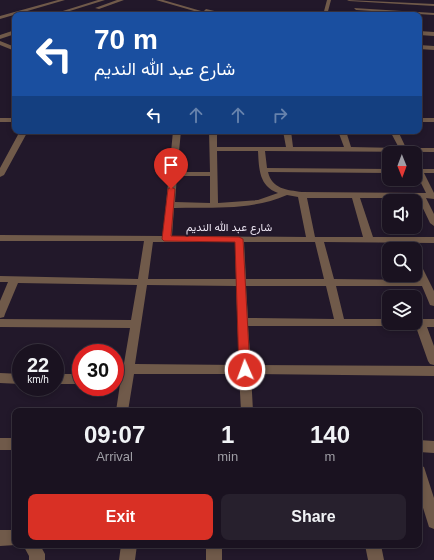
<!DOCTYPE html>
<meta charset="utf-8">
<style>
:root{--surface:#1a1220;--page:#27202d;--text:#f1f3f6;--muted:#9f9ea5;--line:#38323e;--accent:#d93025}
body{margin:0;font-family:Arial,Vazirmatn,sans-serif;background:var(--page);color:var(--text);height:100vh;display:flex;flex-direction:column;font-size:15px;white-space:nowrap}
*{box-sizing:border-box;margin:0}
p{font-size:13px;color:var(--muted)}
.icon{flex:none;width:22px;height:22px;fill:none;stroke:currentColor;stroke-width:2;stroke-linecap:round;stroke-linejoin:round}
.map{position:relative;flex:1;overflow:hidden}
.details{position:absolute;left:12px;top:408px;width:410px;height:140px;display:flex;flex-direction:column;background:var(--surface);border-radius:8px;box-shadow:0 2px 6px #0003,0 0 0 1px var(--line)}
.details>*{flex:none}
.guide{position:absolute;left:12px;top:12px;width:410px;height:122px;border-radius:8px;box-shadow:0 2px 6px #0003,0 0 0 1px var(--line);background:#1a4fa0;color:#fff;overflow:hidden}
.needle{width:26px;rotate:179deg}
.buttons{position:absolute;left:382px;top:146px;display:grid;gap:8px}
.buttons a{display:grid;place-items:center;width:40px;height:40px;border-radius:8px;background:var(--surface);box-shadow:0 2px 6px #0003,0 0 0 1px var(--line);font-size:20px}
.speed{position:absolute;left:12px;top:344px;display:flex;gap:8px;font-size:20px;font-weight:700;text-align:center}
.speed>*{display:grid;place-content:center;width:52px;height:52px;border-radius:50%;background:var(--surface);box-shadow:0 2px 6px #0003,0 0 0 1px var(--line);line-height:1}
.speed small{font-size:10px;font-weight:400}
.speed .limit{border:6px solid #d22;background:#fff;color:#111}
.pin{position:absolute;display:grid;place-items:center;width:34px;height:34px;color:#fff;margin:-41px -17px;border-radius:50% 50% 50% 0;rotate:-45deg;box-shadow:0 0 4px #0007}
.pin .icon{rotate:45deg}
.me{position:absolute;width:44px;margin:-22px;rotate:358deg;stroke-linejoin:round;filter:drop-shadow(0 0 3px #0008)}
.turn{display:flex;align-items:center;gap:14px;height:84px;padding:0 16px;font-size:18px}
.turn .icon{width:52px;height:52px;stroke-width:2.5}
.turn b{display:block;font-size:28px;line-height:34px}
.lanes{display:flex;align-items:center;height:38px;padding:0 16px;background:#0003;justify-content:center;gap:20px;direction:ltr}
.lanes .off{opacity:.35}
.eta{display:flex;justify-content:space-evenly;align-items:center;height:68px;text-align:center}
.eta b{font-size:24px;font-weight:600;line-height:28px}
.primary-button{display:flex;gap:8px;margin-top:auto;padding:8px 16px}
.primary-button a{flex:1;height:46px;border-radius:8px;background:var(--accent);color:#fff;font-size:16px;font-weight:600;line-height:46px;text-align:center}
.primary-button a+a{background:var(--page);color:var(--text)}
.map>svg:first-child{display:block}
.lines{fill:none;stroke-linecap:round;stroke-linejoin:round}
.minor{fill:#705a4a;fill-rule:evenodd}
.route{fill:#d93025;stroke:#8d1f18}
.labels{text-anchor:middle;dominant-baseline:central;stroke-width:4;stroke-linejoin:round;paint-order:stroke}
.street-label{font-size:11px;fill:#ede6f3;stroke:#22182a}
</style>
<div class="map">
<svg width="434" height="560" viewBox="0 0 434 560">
<rect width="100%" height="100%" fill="#22182a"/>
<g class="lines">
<path class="minor" d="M58 0H65L0 19V16Z
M98 0H105L57 15H50Z
M117 0H124L99 9 95 8Z
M156 0H163L215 15H208Z
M327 0H331L327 15H323Z
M347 0 434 4V6L349 1Z
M354 8 434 13V15L356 10Z
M206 9 227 14V15H219L204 11Z
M15 30V34L0 39V35Z
M419 31 434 32V36L419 35Z
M0 41 15 47V51L0 45Z
M419 45 434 46V50L419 49Z
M0 118H15V122H0Z
M419 118H434V122H419Z
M20 131H28L4 175 0 177V168Z
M173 131H181L177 172H210L209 131H217V147H286L283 131H291L293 147H344L338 131H346L351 147 399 148 390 131H398L406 148H434V152L265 151 267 168 389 169V173L268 172C272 189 287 190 302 192L426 193 416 173H415V160H418L422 169H434V173H424L434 193V199L426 198 434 214V226L430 223 418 198H360L373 237H434V243L324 242 334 279 419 280 415 272V258L418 259 434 291V306L430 305 422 286H336L344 319H389V323H394L393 326H248L251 365 434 366V376L251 374 253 411H241L239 374H134L128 411H116L120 384H115V374L122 375 130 328 0 327V319L131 320 137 285 18 283 5 314 4 317 0 318V301L8 282H0V276L138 279 144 241H0V235L163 236ZM217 151H258C259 169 259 186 278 193L258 200 218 203ZM177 176H210V203L175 202ZM287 195 298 197 306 237 172 236 174 208C213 207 250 211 287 195ZM307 198H352L363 237H315ZM153 242H235L236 279H148ZM244 242H315L324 279H246ZM147 285 236 286 239 365 135 364ZM246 286H326L334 319 248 318Z
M415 319H434V327H427L434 346V365L430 364 428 361 416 327 411 326 410 323H415Z
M0 373 21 374V384L0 383Z
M55 374H81V384H55Z
M0 438H15V450H0Z
M419 440 434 441V453L419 452Z
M419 465 424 467 434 498V529L429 527 419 495Z
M0 530H15V545H16L0 546Z
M23 545H40L45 554V560H29V556Z
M121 545H137L135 560H119Z
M206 545H222V560H206Z
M365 545H381L384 560H368Z"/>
</g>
<path class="route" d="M171 187 175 189 171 236 239 237 243 239 250 370 249 373 245 374 241 373 239 370 235 242 164 241 162 239 168 189Z"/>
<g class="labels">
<g class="street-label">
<text x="229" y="227">شارع عبد الله النديم</text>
</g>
</g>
</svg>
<div class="buttons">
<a><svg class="needle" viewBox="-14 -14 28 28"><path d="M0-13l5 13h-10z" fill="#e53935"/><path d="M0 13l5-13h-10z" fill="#9f9ea5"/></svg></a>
<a><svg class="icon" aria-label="sound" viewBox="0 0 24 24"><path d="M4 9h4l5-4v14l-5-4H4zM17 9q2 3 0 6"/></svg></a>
<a><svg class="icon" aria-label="search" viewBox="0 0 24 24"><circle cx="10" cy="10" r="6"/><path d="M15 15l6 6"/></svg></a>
<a><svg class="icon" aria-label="layers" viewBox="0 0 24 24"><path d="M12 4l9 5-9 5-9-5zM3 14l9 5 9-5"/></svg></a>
</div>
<div class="speed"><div>22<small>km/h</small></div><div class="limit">30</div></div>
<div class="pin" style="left:171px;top:189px;background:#d93025"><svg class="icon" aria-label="arrive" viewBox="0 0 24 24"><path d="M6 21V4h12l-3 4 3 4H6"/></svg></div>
<svg class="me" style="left:245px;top:370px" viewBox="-20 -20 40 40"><circle r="17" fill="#d93025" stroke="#fff" stroke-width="3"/><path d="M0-11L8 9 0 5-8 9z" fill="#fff"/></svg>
<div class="guide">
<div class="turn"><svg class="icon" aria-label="left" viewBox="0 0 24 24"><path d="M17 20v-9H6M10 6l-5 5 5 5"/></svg><div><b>70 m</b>شارع عبد الله النديم</div></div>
<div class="lanes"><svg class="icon" aria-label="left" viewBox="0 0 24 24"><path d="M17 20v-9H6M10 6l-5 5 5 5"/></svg><svg class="icon off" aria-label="ahead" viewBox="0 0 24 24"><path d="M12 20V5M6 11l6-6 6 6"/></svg><svg class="icon off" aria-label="ahead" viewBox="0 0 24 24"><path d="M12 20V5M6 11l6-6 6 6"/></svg><svg class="icon off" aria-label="right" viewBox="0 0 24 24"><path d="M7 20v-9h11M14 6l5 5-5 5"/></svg></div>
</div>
<section class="details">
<div class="eta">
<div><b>09:07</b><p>Arrival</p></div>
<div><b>1</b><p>min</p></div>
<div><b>140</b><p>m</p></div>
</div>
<div class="primary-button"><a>Exit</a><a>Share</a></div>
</section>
</div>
